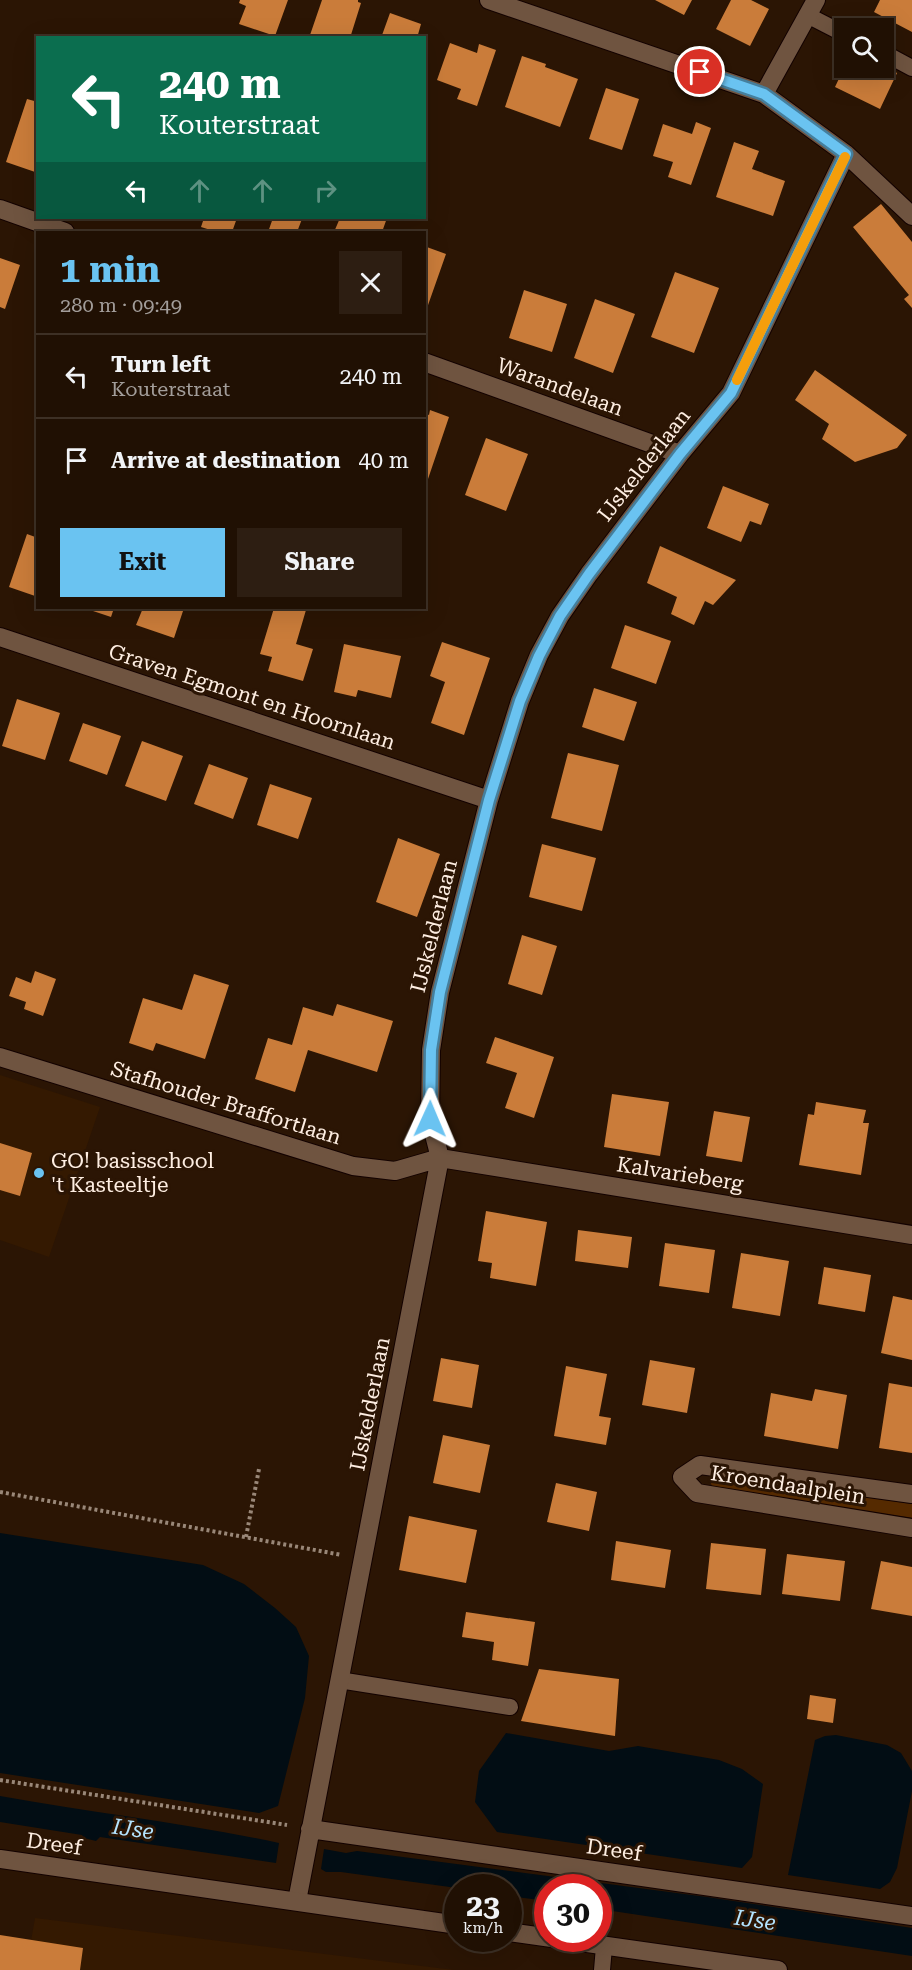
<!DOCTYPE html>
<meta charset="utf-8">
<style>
:root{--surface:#201003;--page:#2d1e12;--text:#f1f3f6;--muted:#a29d9a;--line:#3d3025;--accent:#6ac3f1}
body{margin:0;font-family:"Roboto Serif",serif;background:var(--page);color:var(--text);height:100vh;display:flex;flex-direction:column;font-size:22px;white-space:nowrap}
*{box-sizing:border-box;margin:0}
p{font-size:20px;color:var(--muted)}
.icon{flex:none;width:33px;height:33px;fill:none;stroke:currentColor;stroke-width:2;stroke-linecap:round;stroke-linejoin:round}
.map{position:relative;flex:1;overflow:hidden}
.sheet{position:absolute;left:36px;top:231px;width:390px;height:378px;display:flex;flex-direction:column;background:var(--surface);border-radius:0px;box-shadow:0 6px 24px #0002,0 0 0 2px var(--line)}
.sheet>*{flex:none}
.banner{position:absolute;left:36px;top:36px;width:390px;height:183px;border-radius:0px;box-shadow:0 6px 24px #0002,0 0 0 2px var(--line);background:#0b6e4f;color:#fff;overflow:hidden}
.buttons{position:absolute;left:834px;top:18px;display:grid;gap:12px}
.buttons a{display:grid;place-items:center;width:60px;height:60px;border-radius:0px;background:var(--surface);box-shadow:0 6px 24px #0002,0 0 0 2px var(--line);font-size:30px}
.speed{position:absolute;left:444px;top:1874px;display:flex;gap:12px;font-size:30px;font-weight:700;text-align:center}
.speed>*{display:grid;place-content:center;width:78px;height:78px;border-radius:50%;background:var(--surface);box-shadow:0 6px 24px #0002,0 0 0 2px var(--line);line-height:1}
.speed small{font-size:15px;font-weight:400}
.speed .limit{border:9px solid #d22;background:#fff;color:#111}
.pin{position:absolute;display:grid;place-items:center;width:51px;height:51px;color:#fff;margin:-26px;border:3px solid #fff;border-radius:50%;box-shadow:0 2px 6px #0007}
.me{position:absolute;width:66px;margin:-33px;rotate:1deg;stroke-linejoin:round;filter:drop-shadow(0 0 4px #0008)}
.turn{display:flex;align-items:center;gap:21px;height:126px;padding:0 24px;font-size:27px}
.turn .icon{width:78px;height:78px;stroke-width:2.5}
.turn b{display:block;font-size:42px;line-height:51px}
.lanes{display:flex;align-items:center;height:57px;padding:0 24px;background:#0003;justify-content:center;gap:30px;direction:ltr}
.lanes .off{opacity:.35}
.round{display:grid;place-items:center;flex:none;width:63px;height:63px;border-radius:0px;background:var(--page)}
.overview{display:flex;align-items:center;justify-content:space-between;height:102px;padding:0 24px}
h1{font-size:36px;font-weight:700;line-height:45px;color:var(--accent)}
.primary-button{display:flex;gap:12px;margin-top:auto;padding:12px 24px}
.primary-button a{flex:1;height:69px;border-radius:0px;background:var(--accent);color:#111;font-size:24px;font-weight:700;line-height:69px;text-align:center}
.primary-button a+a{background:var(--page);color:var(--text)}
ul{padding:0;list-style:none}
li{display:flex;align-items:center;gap:18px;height:84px;padding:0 24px;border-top:2px solid var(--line)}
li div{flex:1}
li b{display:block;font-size:22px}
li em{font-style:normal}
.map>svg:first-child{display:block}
.built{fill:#341901}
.green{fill:#552a00}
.water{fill:#020d14}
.building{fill:#ca7c3a}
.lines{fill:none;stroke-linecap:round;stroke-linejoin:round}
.lane-casing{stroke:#130200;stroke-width:18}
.street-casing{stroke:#130200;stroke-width:20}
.secondary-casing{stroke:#130200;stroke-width:20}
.path{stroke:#998778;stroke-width:4;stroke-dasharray:3 3;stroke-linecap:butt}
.lane{stroke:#6f5440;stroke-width:16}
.street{stroke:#6f5440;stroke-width:18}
.secondary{stroke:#6f5440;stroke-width:18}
.route-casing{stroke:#457f9d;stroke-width:15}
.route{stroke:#6ac3f1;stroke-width:10}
.slow{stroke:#f59e0b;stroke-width:10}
.poi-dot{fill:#6ac3f1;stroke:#2b1504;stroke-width:2}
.labels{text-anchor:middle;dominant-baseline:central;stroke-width:6;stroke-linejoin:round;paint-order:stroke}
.street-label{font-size:21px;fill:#feeee2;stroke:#2b1504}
.poi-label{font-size:21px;fill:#feeee2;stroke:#2b1504;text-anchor:start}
.water-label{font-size:22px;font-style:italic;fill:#b3e3fe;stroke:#2b1504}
</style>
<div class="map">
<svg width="912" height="1970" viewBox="0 0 912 1970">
<rect width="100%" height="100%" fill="#2b1504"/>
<path class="built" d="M0 1075 100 1107 49 1257 0 1240Z
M35 1918 454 1970H26Z"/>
<path class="green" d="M716 1475 912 1504V1518L714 1488 711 1484 712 1478Z"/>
<path class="water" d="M0 1533 203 1565 244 1584 275 1608 296 1627 309 1656 305 1698 278 1806 259 1813 0 1773Z
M506 1733 609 1751 638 1746 719 1760 742 1769 763 1784 752 1857 742 1868 497 1832 475 1802 479 1771Z
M836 1735 887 1745 901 1753 912 1771V1791L897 1868 890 1882 880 1889 788 1875 815 1740 825 1736Z
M0 1796C93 1813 187 1823 279 1843L276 1863 100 1837 96 1841 84 1838 82 1835 0 1822Z
M324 1849 346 1853 357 1851 707 1897 912 1928V1956L599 1909 598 1887H548L547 1901 509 1896 508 1887 457 1888 341 1872H326L321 1869Z"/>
<path class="building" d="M240 0H288L275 36 239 24 246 6 239 3Z
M322 0H358V2L361 3 350 38H309Z
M655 0H692L684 15Z
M731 0H751L769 9 750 46 716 29Z
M880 0H912V32L874 12Z
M390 13 421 24 417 38H381Z
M450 43 477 53 479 44 496 50 477 106 457 99 461 89 437 80Z
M522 56 546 64 545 67 578 79 560 127 505 107Z
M884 66 897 73 880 109 835 87 844 68Z
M606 88 639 99 622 150 589 139Z
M27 99 38 102V173L6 162Z
M696 122 711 128 691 185 668 177 673 162 653 156 663 124 692 134Z
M734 142 759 151 752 169 785 181 773 216 716 197Z
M881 204 912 242V308L904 299 909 295 853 227Z
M204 218H237L232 232H217L201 227Z
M273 218H298L302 219 297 232H268Z
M340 218H387L382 232H334Z
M424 246 446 254 427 308 424 307Z
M0 258 20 265 5 309 0 307Z
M675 272 719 288 694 353 651 337Z
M524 290 567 304 552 352 509 338Z
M595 299 635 314 613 373 574 358Z
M815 370 907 435 897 448 855 462 822 439 829 424 795 400Z
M430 410 449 417 428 479 424 478V413L429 415Z
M486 438 528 454 506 511 465 495Z
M723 486 769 504 761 525 750 521 741 542 707 528Z
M27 534 38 538V597L9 587Z
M660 546 736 580 713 605 705 601 694 625 671 614 677 597 647 583Z
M84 608H114L111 617Z
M143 608H184L174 638 136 625Z
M274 608H298L306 610 296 644 313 649 303 681 268 671 272 657 260 654Z
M625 625 671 641 656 684 611 668Z
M442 642 490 658 464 735 431 723 445 682 430 676Z
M344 644 401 656 391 698 358 690 356 697 334 692Z
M594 688 637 702 624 741 582 727Z
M17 699 60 713 45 760 2 746Z
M83 723 121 736 107 775 69 761Z
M142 741 183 756 166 801 125 786Z
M568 753 619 765 602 831 551 818Z
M209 764 248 778 233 819 194 804Z
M270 784 312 798 298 839 257 825Z
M398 838 440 854 417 917 376 902Z
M542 844 596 858 582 911 529 897Z
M522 935 557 946 542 995 508 984Z
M35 971 56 979 43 1016 24 1009 26 1002 9 996 16 977 31 983Z
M194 974 229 985 205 1059 156 1043 153 1051 129 1043 143 998 182 1010Z
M337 1004 393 1021 377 1072 308 1050 295 1092 255 1079 268 1038 292 1045 303 1007 333 1016Z
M495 1037 554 1057 534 1118 505 1108 517 1073 486 1063Z
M612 1094 669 1102 660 1156 604 1147Z
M816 1102 866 1110 863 1123H869L861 1175 799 1165 808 1114 814 1115Z
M714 1111 750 1117 742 1162 706 1156Z
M0 1143 32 1153 20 1196 0 1190Z
M486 1211 547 1222 536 1286 490 1278 492 1263 478 1261Z
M578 1230 632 1237 628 1268 575 1261Z
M665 1243 715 1250 709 1293 659 1286Z
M741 1253 789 1261 780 1316 732 1308Z
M824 1267 871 1275 865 1312 818 1304Z
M893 1296 912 1300V1360L881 1353Z
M441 1358 479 1365 472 1408 433 1401Z
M650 1360 695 1368 687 1413 642 1405Z
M566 1366 607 1374 599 1416 611 1418 606 1445 554 1436Z
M889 1383 912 1387V1453L879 1448Z
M815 1389 847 1395 838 1449 764 1436 771 1393 812 1401Z
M443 1435 490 1445 480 1493 433 1483Z
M556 1483 597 1492 589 1531 547 1522Z
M409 1516 477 1530 466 1583 399 1570Z
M616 1541 671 1550 665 1588 611 1580Z
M711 1543 766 1549 761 1595 706 1589Z
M787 1554 845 1561 840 1601 782 1594Z
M881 1561 912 1567V1616L871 1609Z
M466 1612 535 1622 528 1666 492 1660 494 1642 462 1637Z
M539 1669 619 1679 615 1736 521 1721Z
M810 1695 836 1699 833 1723 807 1719Z
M0 1935 83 1948 80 1970H0Z"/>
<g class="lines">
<g class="lane-casing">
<path id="lane" d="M807 15 844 34
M884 53 912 68
M339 1680 510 1707
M602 1970 604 1947"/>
</g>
<g class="street-casing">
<path id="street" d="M489 0 764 94 846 154 912 216
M764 94 816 0
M0 209 65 232
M424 362 680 454
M0 637 489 800
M0 1057 353 1166 395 1171 440 1158 912 1235
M912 1494 700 1465 682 1477 697 1493 912 1528
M310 1829 912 1916
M297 1901 440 1158 430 1119 431 1050 440 992 489 800 520 701 539 655 560 616 589 574 680 454 731 393 846 154"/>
</g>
<g class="secondary-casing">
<path id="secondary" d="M0 1859 458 1925
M508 1932 778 1970"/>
</g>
<path class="path" d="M0 1492 342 1555
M246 1537 259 1469
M0 1780 287 1825"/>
<use href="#lane" class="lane"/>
<use href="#street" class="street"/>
<use href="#secondary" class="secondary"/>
</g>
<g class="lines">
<g class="route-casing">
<path id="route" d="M430 1119 431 1050 440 992 489 800 520 701 539 656 560 616 589 574 680 454 731 393 846 154 764 94 700 72"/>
</g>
<use href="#route" class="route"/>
<path class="slow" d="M737 380 845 157"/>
</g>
<circle class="poi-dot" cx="39" cy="1173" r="6"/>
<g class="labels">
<g class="street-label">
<text transform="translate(560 387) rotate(20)">Warandelaan</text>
<text transform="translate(644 465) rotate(-52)">IJskelderlaan</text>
<text transform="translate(252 697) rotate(18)">Graven Egmont en Hoornlaan</text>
<text transform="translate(434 926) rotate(-76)">IJskelderlaan</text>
<text transform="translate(226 1103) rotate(17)">Stafhouder Braffortlaan</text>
<text transform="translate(680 1174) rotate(9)">Kalvarieberg</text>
<text transform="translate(370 1404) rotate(-79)">IJskelderlaan</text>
<text transform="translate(788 1485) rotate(9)">Kroendaalplein</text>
<text transform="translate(54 1844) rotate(8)">Dreef</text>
<text transform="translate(614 1850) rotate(8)">Dreef</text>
</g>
<g class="poi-label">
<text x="51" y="1161">GO! basisschool<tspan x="51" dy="24">'t Kasteeltje</tspan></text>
</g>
<g class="water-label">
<text transform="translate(133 1829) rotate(8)">IJse</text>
<text transform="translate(755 1920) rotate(8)">IJse</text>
</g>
</g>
</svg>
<div class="buttons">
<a><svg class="icon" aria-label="search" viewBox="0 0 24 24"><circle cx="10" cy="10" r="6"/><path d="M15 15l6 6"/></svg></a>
</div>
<div class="speed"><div>23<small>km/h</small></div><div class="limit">30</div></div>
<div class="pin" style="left:700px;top:72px;background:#d93025"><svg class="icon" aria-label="arrive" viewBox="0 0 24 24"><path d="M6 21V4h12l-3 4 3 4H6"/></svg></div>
<svg class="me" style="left:430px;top:1119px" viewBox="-20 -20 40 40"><path d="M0-17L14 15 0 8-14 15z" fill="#6ac3f1" stroke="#fff" stroke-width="4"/></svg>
<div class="banner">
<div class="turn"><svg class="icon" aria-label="left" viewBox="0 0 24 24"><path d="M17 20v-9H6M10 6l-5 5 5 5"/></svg><div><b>240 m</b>Kouterstraat</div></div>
<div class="lanes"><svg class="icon" aria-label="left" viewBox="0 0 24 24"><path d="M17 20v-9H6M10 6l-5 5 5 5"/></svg><svg class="icon off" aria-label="ahead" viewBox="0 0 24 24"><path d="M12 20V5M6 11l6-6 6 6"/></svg><svg class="icon off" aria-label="ahead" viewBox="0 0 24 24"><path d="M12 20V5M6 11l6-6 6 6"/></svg><svg class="icon off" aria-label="right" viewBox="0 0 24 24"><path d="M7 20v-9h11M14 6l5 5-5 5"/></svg></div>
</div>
<section class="sheet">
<div class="overview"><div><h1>1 min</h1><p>280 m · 09:49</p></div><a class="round"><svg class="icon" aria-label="close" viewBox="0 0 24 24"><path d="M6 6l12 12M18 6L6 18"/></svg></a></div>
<ul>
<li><svg class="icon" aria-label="left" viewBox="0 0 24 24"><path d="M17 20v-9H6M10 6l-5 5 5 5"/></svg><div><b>Turn left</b><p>Kouterstraat</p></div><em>240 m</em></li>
<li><svg class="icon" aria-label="arrive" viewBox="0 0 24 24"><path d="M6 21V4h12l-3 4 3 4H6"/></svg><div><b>Arrive at destination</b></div><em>40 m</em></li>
</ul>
<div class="primary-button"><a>Exit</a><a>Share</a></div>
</section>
</div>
